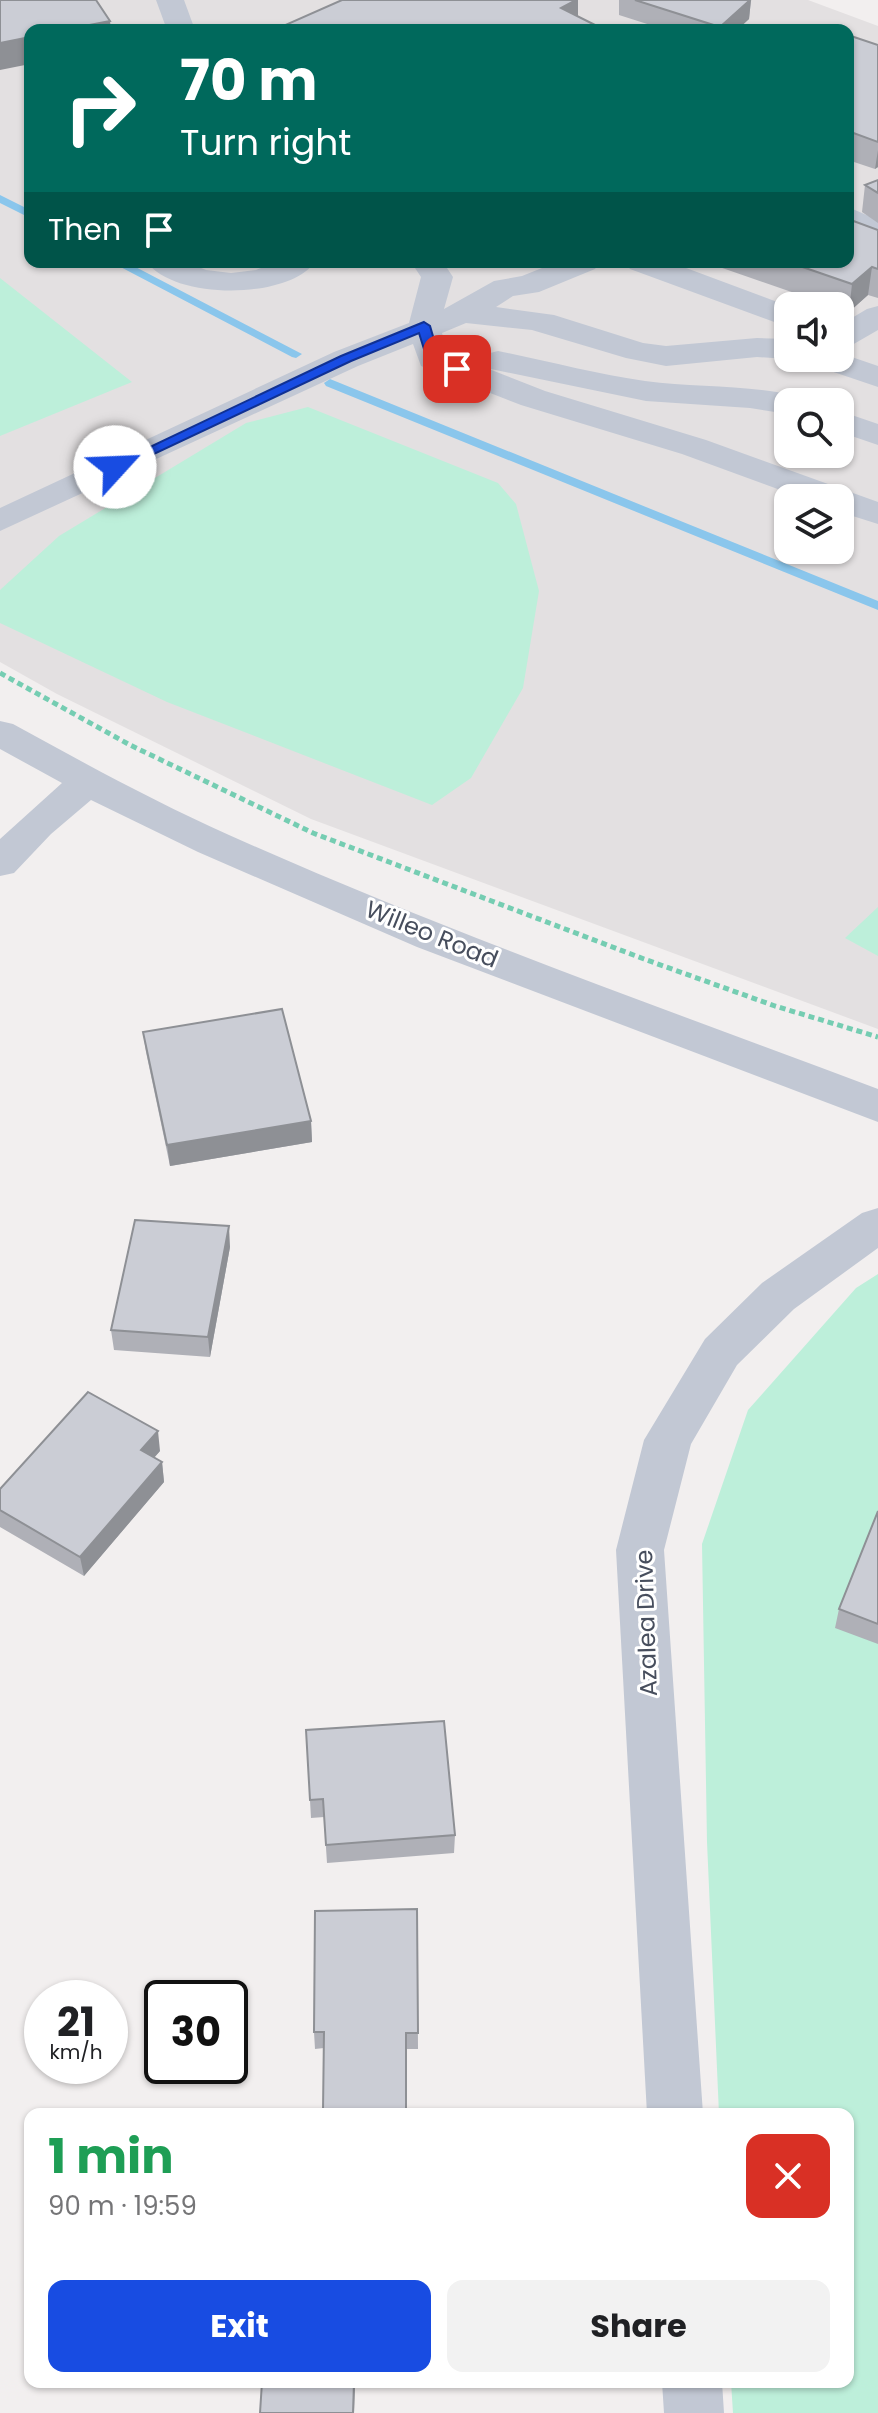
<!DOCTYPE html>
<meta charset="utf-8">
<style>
:root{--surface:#fff;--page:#f2f2f2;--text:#202124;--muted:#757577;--accent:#184ce2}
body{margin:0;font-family:Poppins,sans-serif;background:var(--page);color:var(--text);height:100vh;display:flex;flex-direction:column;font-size:30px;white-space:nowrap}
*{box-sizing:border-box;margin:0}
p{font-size:26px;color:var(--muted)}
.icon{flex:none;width:44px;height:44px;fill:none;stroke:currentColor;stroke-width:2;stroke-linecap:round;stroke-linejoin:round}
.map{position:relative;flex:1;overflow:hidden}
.panel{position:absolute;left:24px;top:2108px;width:830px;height:280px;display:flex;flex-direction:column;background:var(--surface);border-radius:16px;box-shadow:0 2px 6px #0004}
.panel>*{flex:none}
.hud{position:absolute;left:24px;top:24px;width:830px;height:244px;border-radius:16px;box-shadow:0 2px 6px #0004;background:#00695c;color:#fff;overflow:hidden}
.buttons{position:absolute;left:774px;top:292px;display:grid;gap:16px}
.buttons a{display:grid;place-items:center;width:80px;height:80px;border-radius:16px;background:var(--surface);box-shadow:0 2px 6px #0004;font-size:40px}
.speed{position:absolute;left:24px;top:1980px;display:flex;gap:16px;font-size:40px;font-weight:700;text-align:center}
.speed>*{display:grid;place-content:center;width:104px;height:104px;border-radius:50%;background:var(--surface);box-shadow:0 2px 6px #0004;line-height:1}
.speed small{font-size:20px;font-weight:400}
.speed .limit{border:4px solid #111;border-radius:12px;background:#fff;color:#111}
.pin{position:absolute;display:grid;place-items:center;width:68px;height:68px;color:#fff;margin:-34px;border-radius:16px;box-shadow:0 4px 12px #0006}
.me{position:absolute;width:88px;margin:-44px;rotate:65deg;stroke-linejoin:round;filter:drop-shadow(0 0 6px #0008)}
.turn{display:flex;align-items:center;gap:28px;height:168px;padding:0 24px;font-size:36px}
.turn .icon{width:104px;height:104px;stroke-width:2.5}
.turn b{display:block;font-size:56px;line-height:68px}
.then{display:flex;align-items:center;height:76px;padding:0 24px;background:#0003;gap:16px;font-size:30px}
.round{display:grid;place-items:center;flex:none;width:84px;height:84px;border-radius:16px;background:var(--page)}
.overview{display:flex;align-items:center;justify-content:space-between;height:136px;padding:0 24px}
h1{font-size:48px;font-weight:700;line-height:60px;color:#1e9e55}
.primary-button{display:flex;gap:16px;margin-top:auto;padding:16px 24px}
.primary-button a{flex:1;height:92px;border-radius:16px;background:var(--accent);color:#fff;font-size:32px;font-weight:700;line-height:92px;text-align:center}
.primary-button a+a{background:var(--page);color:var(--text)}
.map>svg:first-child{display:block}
.education{fill:#e3e0e1;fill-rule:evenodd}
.green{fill:#bdefda}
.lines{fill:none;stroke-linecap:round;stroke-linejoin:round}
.stream{fill:#8ac6ec;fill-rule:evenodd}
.path{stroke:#75cdb2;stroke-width:5;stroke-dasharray:6 4;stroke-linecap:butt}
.minor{fill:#c2c8d4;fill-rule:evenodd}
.wall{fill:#afb0b7}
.shaded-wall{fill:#8e9095}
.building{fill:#cbcdd5;stroke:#8e9095;stroke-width:2}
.route{fill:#184ce2;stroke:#103193;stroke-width:2}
.labels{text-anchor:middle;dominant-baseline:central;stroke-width:6;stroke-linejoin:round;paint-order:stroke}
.street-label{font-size:24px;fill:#474e5d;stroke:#fff}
</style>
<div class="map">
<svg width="878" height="2413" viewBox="0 0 878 2413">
<rect width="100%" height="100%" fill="#f2efef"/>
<path class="education" d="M0 0H808L878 26V1029L311 819 57 694 0 662ZM30 30H848V262H30ZM788 306H840V358H788ZM788 402H840V454H788ZM788 498H840V550H788Z"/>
<path class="green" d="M0 278 132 382 0 436Z
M308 407 498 483 516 504 539 591 523 688 471 778 432 805 167 702 0 623V590L59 536 246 423Z
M878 907V956L845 938Z
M878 1274V2413H733L731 2382H848V2114H719L707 1842 702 1544 748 1410 856 1288Z"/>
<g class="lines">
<path class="stream" d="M0 195 30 210V218L0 203Z
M111 262H126L302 354 296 358 292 357Z
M330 379 878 601V610L326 386 324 383Z"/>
<path class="path" d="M0 673 130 745 313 833 644 959 775 1006 878 1037"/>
<path class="minor" d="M156 0H184L195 30H167Z
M848 207 878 220V241L848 228Z
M147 262H187L206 270 231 273 256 270 275 262H315C288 300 174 300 147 262Z
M411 262H443L453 277 444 309 494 281 522 276 557 262H600L595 269 539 292 513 296 496 307 554 315 643 343 666 346 757 338 788 339V358H791L788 359 757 357 666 366 626 358 532 330 466 323 442 333 448 353 545 391 706 440 878 502V524L840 512V498H802L682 454 521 405 421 366 413 344 358 366 0 531V508L334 352 409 323 421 277Z
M625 262H670L788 306V327L630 269Z
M878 306V330L852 345 840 347V325L867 309Z
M498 351C547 361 596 374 645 381 696 388 749 384 800 397L803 402H788V414L750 408 646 401 486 368 482 361 486 354Z
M840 353 878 366V387L813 365 808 358H840Z
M840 411 878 424V445L840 432Z
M0 721 13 724C84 763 155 802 229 835 441 930 660 1007 878 1089V1122L417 947 198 852 91 800 51 834 14 873 0 876V839L62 783 0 749Z
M878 1208V1248L794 1309 737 1365 691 1444 664 1550 703 2114H647L616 1550 644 1440 705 1339 762 1283 862 1213Z
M662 2382H722L724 2413H664Z"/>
</g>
<path class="wall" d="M619 0H751L749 19 737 30H666L619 15Z
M848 35 878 45V167L875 169 848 160Z
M878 180V223L862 212 865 185Z
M878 230V298L868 295 849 312 840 309V306H832L705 262H848Z
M143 1032 311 1121 312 1142 170 1166 146 1052Z
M230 1247 210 1357 114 1350 111 1330Z
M160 1451 154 1458 162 1462 164 1482 84 1576 0 1527V1489Z
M878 1511V1644L835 1628 839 1609Z
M306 1730 455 1835 454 1853 327 1863 324 1817 311 1818Z
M417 1909 418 2049H406L407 2114H323L324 2048 315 2049 314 2032Z"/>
<path class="shaded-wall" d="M576 0H578V18L561 8Z
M751 0 749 19 737 30H720V27Z
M110 21 111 30H64Z
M30 37V64L0 70V43Z
M878 150V167L875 169Z
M872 267 868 295 849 312 852 284Z
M311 1121 312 1142 170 1166 167 1145Z
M229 1226 230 1247 210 1357 208 1337Z
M158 1431 160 1451 143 1470 141 1450Z
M162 1462 164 1482 84 1576 80 1557Z
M354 2382H355L354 2413H353Z"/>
<path class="building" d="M0 0H96L110 21 64 30H30V37L0 43Z
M342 0H576L561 8 605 30H290L283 26Z
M635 0H750L720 27Z
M819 26 831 30H814Z
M848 35 878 45V142L848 131Z
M878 180V193L865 185Z
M848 219 878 230V269L872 267 852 284 788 262H848Z
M282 1009 311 1121 167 1145 143 1032Z
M135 1220 229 1226 208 1337 111 1330Z
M88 1392 158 1431 141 1450 162 1462 80 1557 0 1510V1489Z
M878 1511V1624L839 1609Z
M444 1721 455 1835 326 1845 323 1799 310 1800 306 1730Z
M417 1909 418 2033H406V2110L323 2111 324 2032H314L315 1911Z
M262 2382H354L353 2413H260Z"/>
<path class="route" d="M424 322 430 326 439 357 462 367V372H453L428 362 419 333 351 361 120 470 108 467 341 356Z"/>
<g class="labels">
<g class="street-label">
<text transform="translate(432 934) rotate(22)">Willeo Road</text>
<text transform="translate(646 1623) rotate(-92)">Azalea Drive</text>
</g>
</g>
</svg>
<div class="buttons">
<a><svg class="icon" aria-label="sound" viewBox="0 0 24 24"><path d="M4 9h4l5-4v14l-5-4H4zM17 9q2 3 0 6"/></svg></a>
<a><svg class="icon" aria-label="search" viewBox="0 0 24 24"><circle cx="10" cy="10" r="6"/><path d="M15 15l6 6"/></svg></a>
<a><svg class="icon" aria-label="layers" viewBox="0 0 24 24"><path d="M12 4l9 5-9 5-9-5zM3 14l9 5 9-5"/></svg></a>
</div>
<div class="speed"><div>21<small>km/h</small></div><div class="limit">30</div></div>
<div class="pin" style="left:457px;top:369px;background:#d93025"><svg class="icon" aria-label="arrive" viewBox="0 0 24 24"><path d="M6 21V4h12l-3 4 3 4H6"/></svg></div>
<svg class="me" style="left:115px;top:467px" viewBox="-20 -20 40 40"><circle r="19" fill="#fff"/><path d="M0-13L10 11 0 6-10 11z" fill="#184ce2"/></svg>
<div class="hud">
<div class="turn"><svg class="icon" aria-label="right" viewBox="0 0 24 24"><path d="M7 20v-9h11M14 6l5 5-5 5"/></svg><div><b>70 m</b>Turn right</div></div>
<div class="then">Then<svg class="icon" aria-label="arrive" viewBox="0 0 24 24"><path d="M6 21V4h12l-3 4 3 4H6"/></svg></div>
</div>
<section class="panel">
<div class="overview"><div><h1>1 min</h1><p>90 m · 19:59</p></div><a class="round" style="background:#d93025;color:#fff"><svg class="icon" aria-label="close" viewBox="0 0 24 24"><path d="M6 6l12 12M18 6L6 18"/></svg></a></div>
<div class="primary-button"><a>Exit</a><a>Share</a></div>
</section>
</div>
